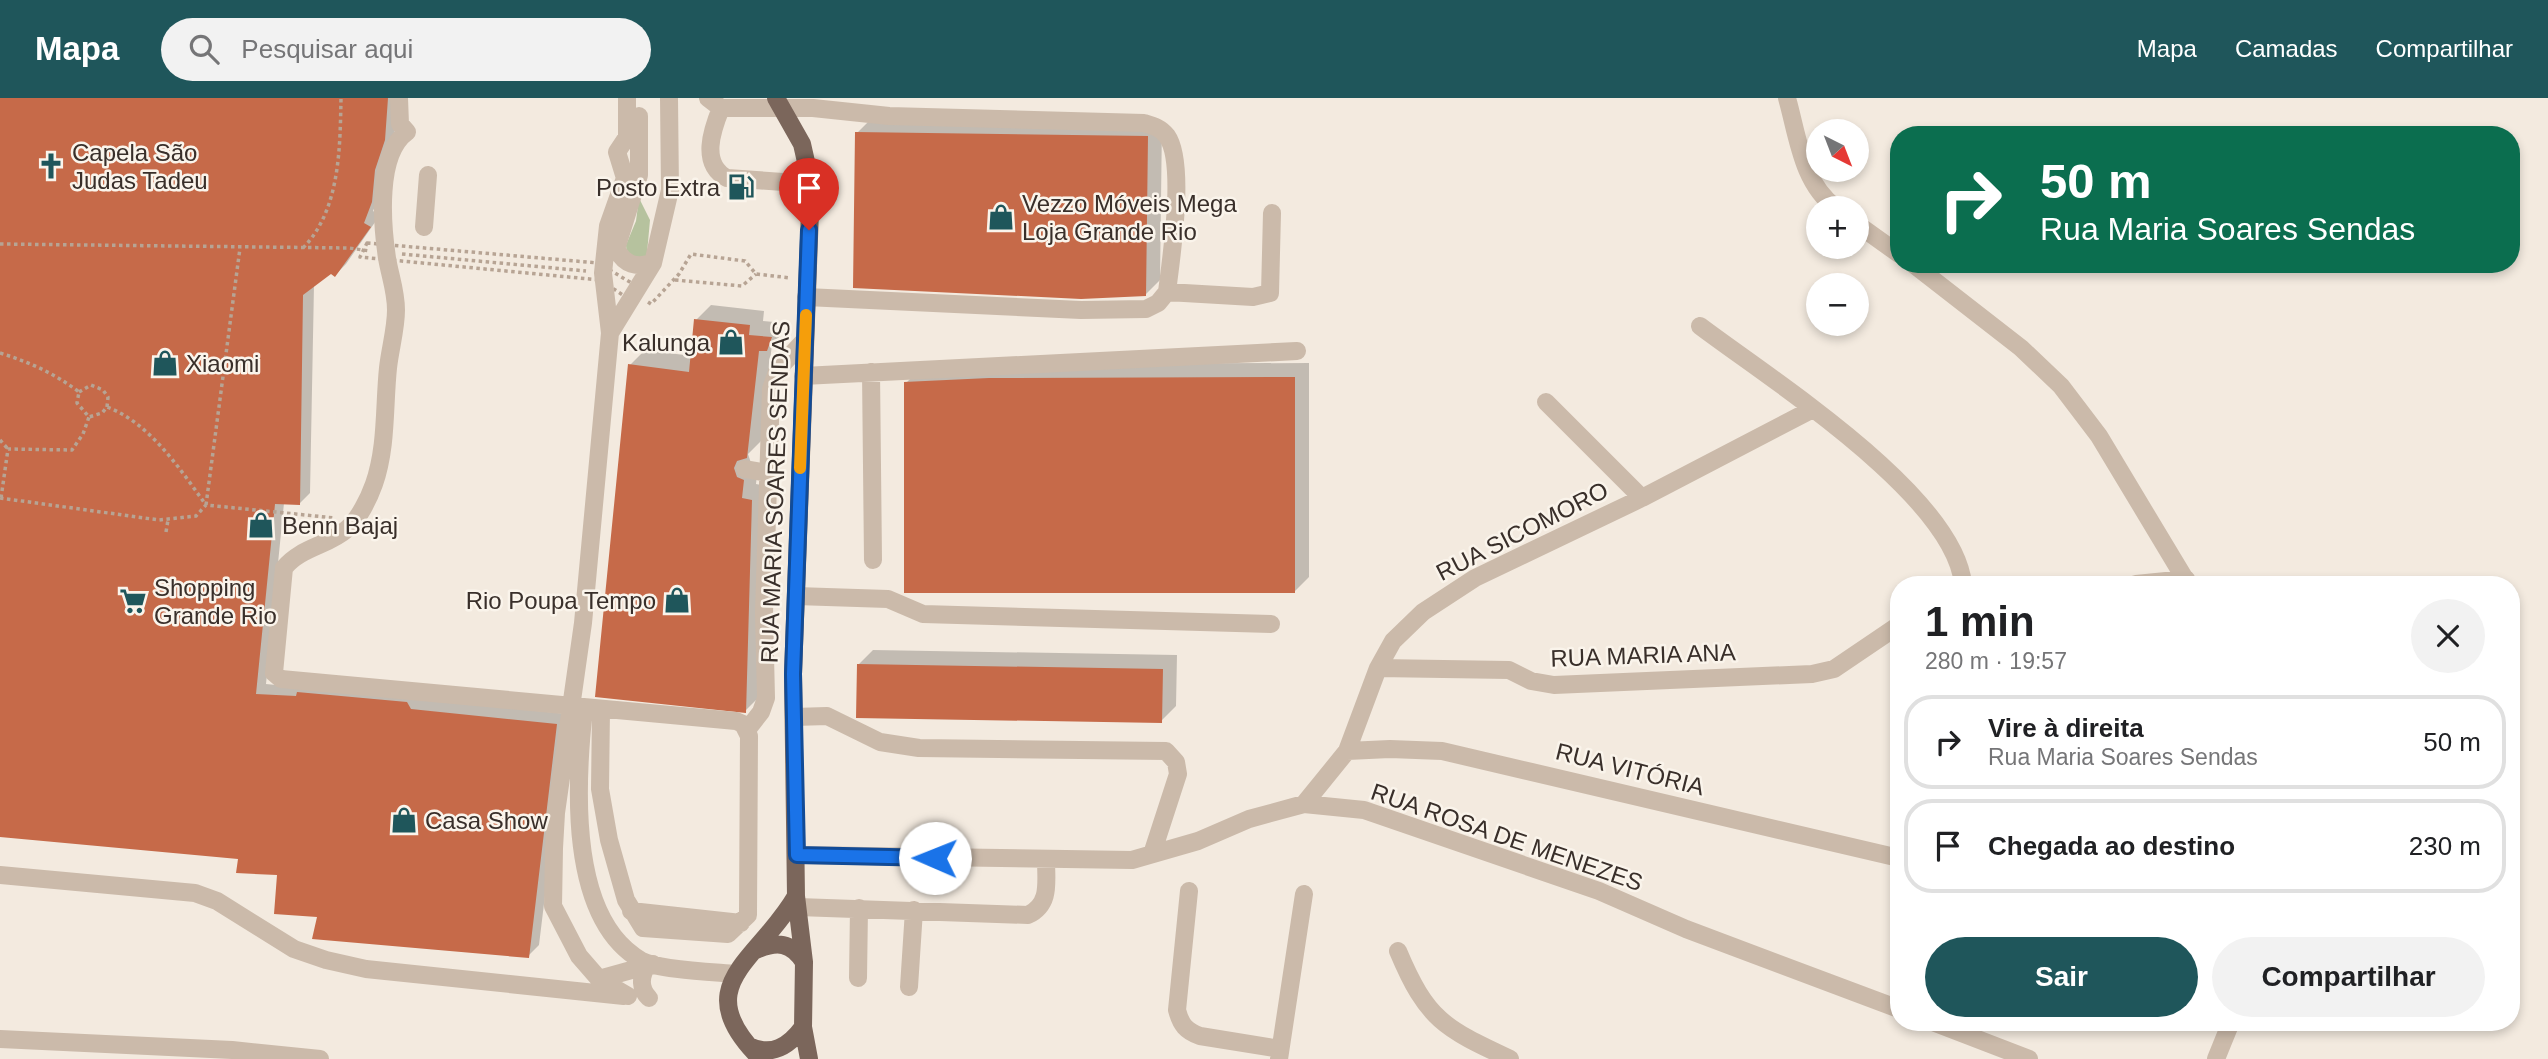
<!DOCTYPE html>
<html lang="pt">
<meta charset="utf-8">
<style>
:root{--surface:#fff;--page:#f2f2f2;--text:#202124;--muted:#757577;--line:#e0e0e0;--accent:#1f565b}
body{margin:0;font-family:Helvetica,sans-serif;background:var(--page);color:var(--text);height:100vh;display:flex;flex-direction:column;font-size:26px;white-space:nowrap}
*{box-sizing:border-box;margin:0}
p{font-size:23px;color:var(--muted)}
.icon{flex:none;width:38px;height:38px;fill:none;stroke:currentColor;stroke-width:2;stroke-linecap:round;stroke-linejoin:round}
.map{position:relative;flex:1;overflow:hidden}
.details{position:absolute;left:1890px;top:478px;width:630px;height:455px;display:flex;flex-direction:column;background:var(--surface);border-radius:28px;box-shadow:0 4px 10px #0003}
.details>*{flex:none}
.banner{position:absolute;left:1890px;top:28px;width:630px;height:147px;border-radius:28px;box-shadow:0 4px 10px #0003;background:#0b6e4f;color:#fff;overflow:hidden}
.needle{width:46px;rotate:138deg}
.controls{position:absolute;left:1806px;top:21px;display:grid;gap:14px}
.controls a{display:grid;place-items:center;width:63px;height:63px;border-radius:50%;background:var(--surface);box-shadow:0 4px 10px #0003;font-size:35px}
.pin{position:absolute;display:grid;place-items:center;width:60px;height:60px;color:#fff;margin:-72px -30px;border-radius:50% 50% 50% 0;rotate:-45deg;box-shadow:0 0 7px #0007}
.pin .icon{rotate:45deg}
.me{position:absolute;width:77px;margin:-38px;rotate:271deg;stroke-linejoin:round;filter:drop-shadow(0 0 5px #0008)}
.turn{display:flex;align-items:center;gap:24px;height:147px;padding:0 35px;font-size:32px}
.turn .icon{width:91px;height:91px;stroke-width:2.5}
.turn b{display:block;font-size:49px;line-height:60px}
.round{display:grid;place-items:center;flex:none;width:74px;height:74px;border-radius:37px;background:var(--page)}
.headline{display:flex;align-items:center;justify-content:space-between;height:119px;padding:0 35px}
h1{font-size:42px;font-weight:700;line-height:52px}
.action{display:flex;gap:14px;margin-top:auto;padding:14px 35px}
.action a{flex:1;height:80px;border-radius:42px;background:var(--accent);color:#fff;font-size:28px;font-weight:700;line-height:80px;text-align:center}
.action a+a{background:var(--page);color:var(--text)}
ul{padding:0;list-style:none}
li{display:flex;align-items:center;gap:21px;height:94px;margin:0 14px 10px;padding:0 21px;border:4px solid var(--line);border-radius:28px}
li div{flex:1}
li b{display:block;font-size:26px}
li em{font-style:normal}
header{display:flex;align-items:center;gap:42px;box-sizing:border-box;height:98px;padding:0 35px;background:var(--accent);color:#fff}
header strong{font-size:33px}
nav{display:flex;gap:38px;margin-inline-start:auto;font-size:24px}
.search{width:490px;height:63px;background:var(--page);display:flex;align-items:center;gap:18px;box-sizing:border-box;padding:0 24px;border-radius:38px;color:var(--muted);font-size:26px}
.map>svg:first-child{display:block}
.green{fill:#b6c29e}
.shadow{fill:#0003}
.building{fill:#c66a49}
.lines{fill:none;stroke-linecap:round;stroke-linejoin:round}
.path{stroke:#b7a494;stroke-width:3.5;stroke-dasharray:3.5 3.5;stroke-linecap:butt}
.minor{stroke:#cbbaaa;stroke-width:18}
.major{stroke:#7b665b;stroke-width:18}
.route-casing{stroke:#114b97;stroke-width:18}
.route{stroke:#1a73e8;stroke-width:12}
.slow{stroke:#f59e0b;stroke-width:12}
.labels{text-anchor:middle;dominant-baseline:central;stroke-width:5;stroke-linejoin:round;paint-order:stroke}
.poi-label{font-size:24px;fill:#392f2a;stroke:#faf4eb;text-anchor:start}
.street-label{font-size:24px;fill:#392f2a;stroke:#faf4eb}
</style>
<header>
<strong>Mapa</strong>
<div class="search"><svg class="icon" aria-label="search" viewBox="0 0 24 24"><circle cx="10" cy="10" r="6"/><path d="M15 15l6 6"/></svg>Pesquisar aqui</div>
<nav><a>Mapa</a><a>Camadas</a><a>Compartilhar</a></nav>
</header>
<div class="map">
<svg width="2548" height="961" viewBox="0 0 2548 961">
<rect width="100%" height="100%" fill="#f3eadf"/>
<path class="green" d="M639 100 650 122 647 155 646 159H627L626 147 636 123Z"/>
<path class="shadow" d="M0 0H397L396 30 385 59 382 92 373 113 380 117 346 166 335 177 331 173 314 187 310 395 299 406 284 405 266 586 567 616 539 847 528 858 319 817 279 776 240 759 0 737Z
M872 20 1162 24 1160 182 1145 197 857 35Z
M711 207 764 213 763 223 785 225 781 237 772 246 761 343 748 356 751 365 758 368 756 386 766 388 760 598 745 613 630 267 645 252 692 258 696 222Z
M1309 265V479L1294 494 906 285 921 270 1005 266Z
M873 552 1177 557 1176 608 1161 623 858 567Z"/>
<path class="building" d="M0 0H388L385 42 375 72 372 104 364 125 371 129 335 179 331 176 303 197 300 407 275 406 256 596 296 598 297 594 407 604 411 611 557 626 529 860 312 841 317 819 274 816 277 777 236 775 238 761 0 739Z
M855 34 1148 38 1146 198 1081 201 853 190Z
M694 221 750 227 749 237 772 239 767 253H759L747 360 737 363 734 370 737 379 744 382 742 400 752 402 746 615 595 599 628 266 689 274Z
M1295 279V495H904V284L989 280Z
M857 566 1163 571 1162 625 856 620Z"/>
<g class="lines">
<path class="path" d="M367 145 598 165 640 190 632 203 600 182 360 159Z
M0 146 349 150 370 153
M303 150C340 112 340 51 341 0
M402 156 586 173
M675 182 742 188 756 176
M648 204 651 206 679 176 691 156 745 163 756 176 791 180
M0 255C29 264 54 275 79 294L77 305 89 319 102 315 107 309C150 325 180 371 206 407
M79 294 91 287 103 292 108 299 107 309
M0 342 8 351
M0 400 159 422 196 418 206 407 335 420
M1 400 8 351 72 352 83 336 89 319
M206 407 240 150
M166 434 168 422"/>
<path class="minor" d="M399 0 400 26 407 34C376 56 382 126 387 160 390 178 396 193 396 212 396 231 390 251 388 270 384 308 387 349 374 386 369 400 359 421 347 431 328 448 301 449 284 470L274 575 281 581 736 623 743 626 749 638 748 817 728 836 643 830 626 802 609 742 600 691 601 612
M708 0 721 10H813L889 18 1144 25C1154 28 1161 30 1167 38 1186 65 1171 161 1167 194L1158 205 1146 211 1081 212 806 199
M1787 0C1798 39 1802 85 1836 110
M721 10C712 32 700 66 727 80L811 86
M639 18V77L616 151C625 167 636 170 653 165
M1857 126 1899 156
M424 129 428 77
M1913 166 2021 250 2061 288 2099 338 2188 486
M1167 194 1253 199 1270 195 1272 115
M1700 228C1770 281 1954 397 1963 486
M610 235 603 175 608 128 625 80 617 54 627 39V0
M871 274 873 462
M803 278 1297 253
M1546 304 1642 400
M745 371 767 375
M2136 486 2186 481
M796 498 888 501 923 516 1271 526
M1378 570 1509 572 1531 583 1554 587 1812 576 1834 571 1899 527
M584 611C576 683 567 821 642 863 659 872 714 874 736 876
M794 619 827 618 880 644 919 650 1166 653 1176 664 1178 676 1152 756
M747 632 761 614 766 600 764 515 771 291 778 271 805 242
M1347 653 1390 651 1442 653 1899 760
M1304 706 1347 653 1378 570 1393 543 1423 514 1475 480 1642 400 1811 312
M797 757 1132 762 1198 743 1249 721 1304 706 1364 712 1599 793 1686 831 1899 911
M0 777 195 795 217 803 294 851 326 862 366 871 624 898
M1189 793 1177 912C1181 927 1186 933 1200 938L1280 951
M798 809 1028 817C1051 806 1046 784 1046 762
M631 813 741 825
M1398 853C1427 922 1444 930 1510 961
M647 868C640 879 640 891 649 900
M858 880 859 810
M599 881 653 866
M909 889 914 812
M628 898 599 881 579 858 553 808 554 750 556 715 583 525 610 235 653 165 670 92 669 0
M1933 924 2029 961
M0 941 232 952 320 961
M1279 961 1304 796
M2216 961 2231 924"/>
<path class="major" d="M776 0 802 46 811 86 793 576 796 798 804 864 803 929 809 961
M756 852C777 843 791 844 804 864
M749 948C772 959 789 948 803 929
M761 961C685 887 759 863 796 798"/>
</g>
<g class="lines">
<g class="route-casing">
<path id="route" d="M809 132 793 576 797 757 935 760"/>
</g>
<use href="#route" class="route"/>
<path class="slow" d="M800 370 806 217"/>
</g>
<defs>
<g id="church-bare" transform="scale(2.1)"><path d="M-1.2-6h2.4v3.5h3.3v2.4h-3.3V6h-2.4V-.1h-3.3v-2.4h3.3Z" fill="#1f565b" stroke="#faf4eb" stroke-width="2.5" paint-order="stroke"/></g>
<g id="fuel-bare" transform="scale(2.1)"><path d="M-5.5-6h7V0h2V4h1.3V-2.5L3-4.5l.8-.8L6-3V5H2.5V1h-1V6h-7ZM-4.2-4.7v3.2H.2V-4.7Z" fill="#1f565b" stroke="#faf4eb" stroke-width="2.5" paint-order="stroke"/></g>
<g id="shop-bare" transform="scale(2.1)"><path d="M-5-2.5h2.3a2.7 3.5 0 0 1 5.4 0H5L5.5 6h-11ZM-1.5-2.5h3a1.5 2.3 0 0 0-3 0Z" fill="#1f565b" stroke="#faf4eb" stroke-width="2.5" paint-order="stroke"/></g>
<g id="supermarket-bare" transform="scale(2.1)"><path d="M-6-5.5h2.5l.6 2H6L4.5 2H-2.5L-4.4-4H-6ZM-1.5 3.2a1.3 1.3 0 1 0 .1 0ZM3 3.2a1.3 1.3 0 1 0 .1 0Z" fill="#1f565b" stroke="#faf4eb" stroke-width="2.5" paint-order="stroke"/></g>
</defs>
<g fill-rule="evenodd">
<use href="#church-bare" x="51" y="68"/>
<use href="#fuel-bare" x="741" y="89"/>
<use href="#shop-bare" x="1001" y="119"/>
<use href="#shop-bare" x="731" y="244"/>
<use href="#shop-bare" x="165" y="265"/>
<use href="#shop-bare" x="261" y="427"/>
<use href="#shop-bare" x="677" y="502"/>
<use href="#supermarket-bare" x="133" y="503"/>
<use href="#shop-bare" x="404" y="722"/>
</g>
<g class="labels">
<g class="poi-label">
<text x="72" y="54">Capela São<tspan x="72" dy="28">Judas Tadeu</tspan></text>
<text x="720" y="89" text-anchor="end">Posto Extra</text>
<text x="1022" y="105">Vezzo Móveis Mega<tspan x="1022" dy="28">Loja Grande Rio</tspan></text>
<text x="710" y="244" text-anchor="end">Kalunga</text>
<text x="186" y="265">Xiaomi</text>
<text x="282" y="427">Benn Bajaj</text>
<text x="154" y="489">Shopping<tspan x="154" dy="28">Grande Rio</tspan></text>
<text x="656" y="502" text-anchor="end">Rio Poupa Tempo</text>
<text x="425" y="722">Casa Show</text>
</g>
<g class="street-label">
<text transform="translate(775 394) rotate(-88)">RUA MARIA SOARES SENDAS</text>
<text transform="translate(1522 433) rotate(-27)">RUA SICOMORO</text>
<text transform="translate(1643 557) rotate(-2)">RUA MARIA ANA</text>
<text transform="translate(1630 671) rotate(14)">RUA VITÓRIA</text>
<text transform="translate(1507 739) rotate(19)">RUA ROSA DE MENEZES</text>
</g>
</g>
</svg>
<div class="controls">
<a><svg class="needle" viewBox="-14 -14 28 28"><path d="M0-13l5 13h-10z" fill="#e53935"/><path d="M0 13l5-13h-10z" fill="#757577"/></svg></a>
<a>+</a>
<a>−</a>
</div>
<div class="pin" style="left:809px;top:132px;background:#d93025"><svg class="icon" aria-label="arrive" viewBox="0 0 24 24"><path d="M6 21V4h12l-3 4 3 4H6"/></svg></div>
<svg class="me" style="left:935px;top:760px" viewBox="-20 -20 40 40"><circle r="19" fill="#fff"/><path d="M0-13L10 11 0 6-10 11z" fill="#1a73e8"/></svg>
<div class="banner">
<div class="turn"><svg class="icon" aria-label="right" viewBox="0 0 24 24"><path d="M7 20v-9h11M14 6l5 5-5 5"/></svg><div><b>50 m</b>Rua Maria Soares Sendas</div></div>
</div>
<section class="details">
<div class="headline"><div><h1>1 min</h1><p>280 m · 19:57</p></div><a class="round"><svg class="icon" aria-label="close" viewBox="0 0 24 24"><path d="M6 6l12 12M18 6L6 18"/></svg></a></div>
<ul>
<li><svg class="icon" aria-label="right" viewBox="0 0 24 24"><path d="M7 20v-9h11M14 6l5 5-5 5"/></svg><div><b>Vire à direita</b><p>Rua Maria Soares Sendas</p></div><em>50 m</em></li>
<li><svg class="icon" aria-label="arrive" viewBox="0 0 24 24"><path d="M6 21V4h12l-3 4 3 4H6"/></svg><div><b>Chegada ao destino</b></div><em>230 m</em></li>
</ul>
<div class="action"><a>Sair</a><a>Compartilhar</a></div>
</section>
</div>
